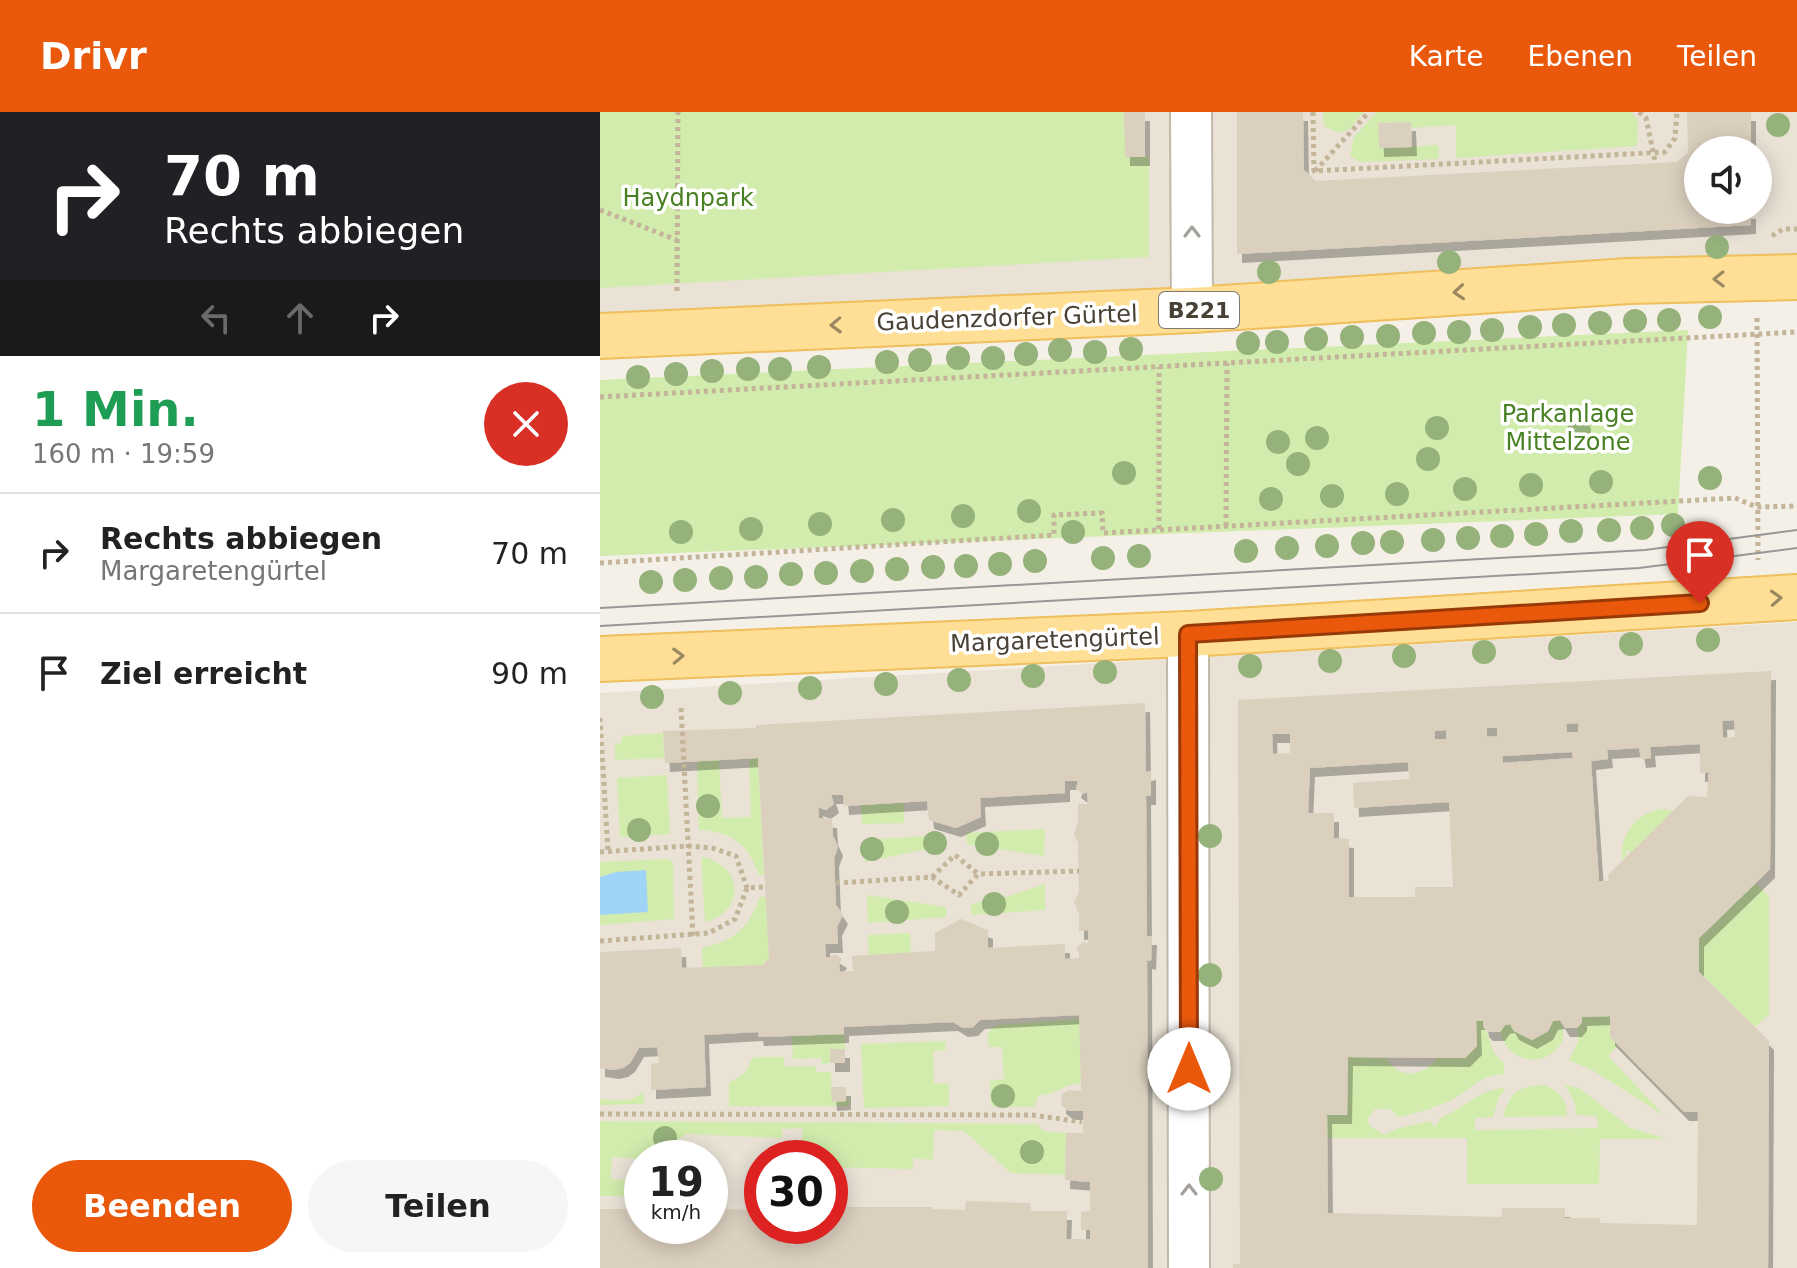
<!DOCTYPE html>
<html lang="de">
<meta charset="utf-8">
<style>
:root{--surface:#fff;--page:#f6f6f6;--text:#222;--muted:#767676;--line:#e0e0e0;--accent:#ea580c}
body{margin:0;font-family:"DejaVu Sans",sans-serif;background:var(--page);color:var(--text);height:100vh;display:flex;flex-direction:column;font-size:30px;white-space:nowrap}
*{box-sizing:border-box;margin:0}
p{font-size:26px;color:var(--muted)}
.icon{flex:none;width:44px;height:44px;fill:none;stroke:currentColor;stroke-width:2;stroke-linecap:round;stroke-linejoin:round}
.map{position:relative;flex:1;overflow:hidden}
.details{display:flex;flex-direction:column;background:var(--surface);width:600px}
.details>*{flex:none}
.guide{background:#202124;color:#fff;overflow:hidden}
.buttons{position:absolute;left:1084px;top:24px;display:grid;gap:16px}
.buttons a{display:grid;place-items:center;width:88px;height:88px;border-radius:50%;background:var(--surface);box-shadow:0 4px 20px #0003;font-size:40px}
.speed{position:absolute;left:24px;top:1028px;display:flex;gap:16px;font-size:40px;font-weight:700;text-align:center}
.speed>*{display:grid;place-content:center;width:104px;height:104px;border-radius:50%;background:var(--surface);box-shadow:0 4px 20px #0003;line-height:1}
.speed small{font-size:20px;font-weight:400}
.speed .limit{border:12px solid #d22;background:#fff;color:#111}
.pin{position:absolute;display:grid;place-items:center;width:68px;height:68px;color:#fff;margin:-82px -34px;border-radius:50% 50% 50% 0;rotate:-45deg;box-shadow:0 0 8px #0007}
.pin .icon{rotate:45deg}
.me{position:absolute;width:88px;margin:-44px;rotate:0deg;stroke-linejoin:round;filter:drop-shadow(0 0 6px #0008)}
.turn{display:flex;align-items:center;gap:28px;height:168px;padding:0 32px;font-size:36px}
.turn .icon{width:104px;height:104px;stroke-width:2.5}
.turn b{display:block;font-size:56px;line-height:68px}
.lanes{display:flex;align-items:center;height:76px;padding:0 32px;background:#0003;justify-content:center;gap:40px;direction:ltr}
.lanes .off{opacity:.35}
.round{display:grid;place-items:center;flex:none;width:84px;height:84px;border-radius:42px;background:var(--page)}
.headline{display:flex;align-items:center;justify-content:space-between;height:136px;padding:0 32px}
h1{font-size:48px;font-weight:700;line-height:60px;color:#1e9e55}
.primary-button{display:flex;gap:16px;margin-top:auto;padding:16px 32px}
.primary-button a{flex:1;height:92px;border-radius:48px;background:var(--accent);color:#fff;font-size:32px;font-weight:700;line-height:92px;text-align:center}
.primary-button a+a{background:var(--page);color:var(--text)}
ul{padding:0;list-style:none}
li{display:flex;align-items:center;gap:24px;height:120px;padding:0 32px;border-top:2px solid var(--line)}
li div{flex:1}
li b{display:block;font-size:30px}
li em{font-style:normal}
header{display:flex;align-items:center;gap:48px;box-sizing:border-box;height:112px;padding:0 40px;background:var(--accent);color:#fff}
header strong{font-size:38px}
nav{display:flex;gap:44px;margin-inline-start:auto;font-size:28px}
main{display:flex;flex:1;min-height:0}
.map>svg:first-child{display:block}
.residential{fill:#e9e2d5;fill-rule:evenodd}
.green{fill:#d1ecad;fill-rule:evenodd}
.water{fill:#9fd4f6}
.building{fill:#dbcfbe;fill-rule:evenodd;filter:url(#shadow)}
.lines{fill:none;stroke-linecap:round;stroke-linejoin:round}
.minor-casing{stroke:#c1b8a9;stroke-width:44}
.major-casing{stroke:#eebf5c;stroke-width:48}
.path{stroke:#c4b499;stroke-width:5;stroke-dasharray:4 4;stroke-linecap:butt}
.minor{stroke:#fff;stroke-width:40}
.major{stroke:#ffdf96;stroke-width:44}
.tram{stroke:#979797;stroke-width:2}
.tree{fill:#96b27b}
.oneway{stroke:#a4a09a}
.oneway2{stroke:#9b8861}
.route-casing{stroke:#983908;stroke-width:20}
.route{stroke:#ea580c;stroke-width:14}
.labels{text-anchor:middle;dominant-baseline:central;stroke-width:7;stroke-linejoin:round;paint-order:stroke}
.shield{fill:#fff;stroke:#807a72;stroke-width:2}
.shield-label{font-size:22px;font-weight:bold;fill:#494135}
.park-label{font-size:24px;fill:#488023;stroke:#fff}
.street-label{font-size:24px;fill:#494135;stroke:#fff}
</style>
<header>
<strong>Drivr</strong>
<nav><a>Karte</a><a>Ebenen</a><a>Teilen</a></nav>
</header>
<main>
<section class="details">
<div class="guide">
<div class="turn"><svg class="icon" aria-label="right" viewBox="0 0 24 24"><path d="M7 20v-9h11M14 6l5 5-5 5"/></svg><div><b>70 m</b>Rechts abbiegen</div></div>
<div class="lanes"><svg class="icon off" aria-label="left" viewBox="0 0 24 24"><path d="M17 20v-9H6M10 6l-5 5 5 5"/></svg><svg class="icon off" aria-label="ahead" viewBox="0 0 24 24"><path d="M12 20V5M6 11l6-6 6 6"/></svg><svg class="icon" aria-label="right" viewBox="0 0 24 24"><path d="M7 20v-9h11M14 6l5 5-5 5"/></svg></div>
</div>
<div class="headline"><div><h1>1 Min.</h1><p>160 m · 19:59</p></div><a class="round" style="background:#d93025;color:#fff"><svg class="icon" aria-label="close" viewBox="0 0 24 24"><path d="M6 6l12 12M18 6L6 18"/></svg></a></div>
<ul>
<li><svg class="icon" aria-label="right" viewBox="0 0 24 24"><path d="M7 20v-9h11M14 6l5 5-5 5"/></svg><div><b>Rechts abbiegen</b><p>Margaretengürtel</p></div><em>70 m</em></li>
<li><svg class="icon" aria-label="arrive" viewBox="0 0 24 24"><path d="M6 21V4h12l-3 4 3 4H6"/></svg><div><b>Ziel erreicht</b></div><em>90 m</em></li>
</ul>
<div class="primary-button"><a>Beenden</a><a>Teilen</a></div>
</section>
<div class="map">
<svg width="1197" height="1156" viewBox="0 0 1197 1156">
<defs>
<filter id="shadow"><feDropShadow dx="5" dy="9" stdDeviation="0" flood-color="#0004"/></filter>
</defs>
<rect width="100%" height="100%" fill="#f5f0e7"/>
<path class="residential" d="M0 0H1197V143L0 204ZM1098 38H1158V98H1098Z
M1197 510V1156H0V581ZM42 1046H110V1114H42ZM162 1046H230V1114H162Z"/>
<path class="green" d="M0 0H545V45H549V145L0 176Z
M723 0H764L749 17 739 21 724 14Z
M777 0H1031L1038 8 1037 34 856 46V13L812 16 810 10 779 11V36L838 33 839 47 760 50 750 44 754 25Z
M1088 218 1078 402 0 444V268Z
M63 621 64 646 15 648V632L21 631 23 624Z
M158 646 164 763H159C147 731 133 720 99 718L97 649 119 648 122 706 151 705 149 647Z
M67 663 70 722 20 725 17 666Z
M304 691V711L262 712 261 693Z
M1064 697 1073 699 1031 740 1028 738 1025 741 1027 744 1022 748C1020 721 1038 699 1064 697Z
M445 717 444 744 367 732 366 721Z
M340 723 341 734 265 750 264 728Z
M101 745C143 752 147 799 105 810Z
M69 747 73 751 74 807 0 813V803L48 799 16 760 0 765V750Z
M1156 771 1169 784V902L1155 915 1099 860V826Z
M445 772V798L371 803V792L406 785Z
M267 783 346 795V805L268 811Z
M160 785H166L169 846 163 853 103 856 102 836C136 828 148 817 160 785Z
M310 821 311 841 269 843 268 823Z
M1010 904V925L1018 933 1008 944 1065 1004 994 959 969 948 978 930 977 916 982 910V905Z
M480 907 482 971C462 972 455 984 439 983L434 995 391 994 390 969 404 967 402 935H389C387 924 387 918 397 913Z
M960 908C979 942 916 971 900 920L905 913 910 912 915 919 932 928 948 920 953 909Z
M876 909H883L894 941 904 951V962C877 964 875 975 853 987 835 996 817 1001 798 1005L791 997H775L767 1008 770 1014 784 1023 796 1017 830 1009 834 1015 839 1010 838 1007C862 998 880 976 906 976L899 985 893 1005 875 1006V1018L998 1016 997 1004 976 1003 975 991 965 973 979 976 1031 1016 1067 1027H1000L999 1072H867V1026H727V1003L747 1002 748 945 786 946C798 968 824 965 837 946H865L877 934Z
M244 922 245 937 230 938V951L222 952 221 946 193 947 192 924Z
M345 929 346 938 333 939 334 971 349 972V994L264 996 261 932Z
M153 945H184L185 955 215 954 216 960H231L232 990 250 987 249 994H129V971L145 961Z
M945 973C958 979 968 988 967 1004L903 1005C910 979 919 974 945 973Z
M43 979 44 992 0 993V987C15 988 33 992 43 979Z
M0 1009 437 1012 443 1019 466 1021 465 1063 411 1061 364 1019 334 1018 333 1048 313 1046V1057L230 1055V1046H201L202 1016 182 1017V1026L87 1022 56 1040 54 1046H42V1084H0ZM12 1045 38 1047 37 1068 11 1067Z"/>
<path class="water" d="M46 758 48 800 0 803V765L16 760Z"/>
<path class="building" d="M524 0H545V45H525Z
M637 0H703L704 58 716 69 1077 50 1088 41 1087 0H1151V38H1098V98H1151V113L637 142Z
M811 10 812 35 779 36 778 11Z
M1171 559 1170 757 1099 826V860L1169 929 1168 1156H633V1152H640L638 588ZM1134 608 1135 625 1123 626 1122 609ZM978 611V620H967L966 612ZM887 616H897V624L887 625ZM846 618V627H835V619ZM672 622H690V641L673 642ZM1100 632V661L1109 660 1107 685 1088 684 1008 763 1009 769H999L991 649 1008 647 1007 638 1039 636 1041 647 1051 646 1050 635ZM972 640 973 646 903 651 902 644ZM808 650 809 667 753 671 754 696 849 690 853 775H815V785H749V727L734 726V701H708L710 656ZM1010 904V925L1018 933 1084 1000H1098L1097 1113 1000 1111V1106H965V1096H902V1105L728 1101 727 1003H747L748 945 865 946 877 934 876 909H883L884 916 888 920H900L905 913 910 912 914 919 932 928 948 919 953 909 960 908 965 916H977L982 910V905Z
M545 591 546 660 551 659V684H546L547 824H552L551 849 547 848 548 1156H0V1097H42V1114H110V1097L162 1098V1114H230V1095H333V1097L365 1098 366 1089 430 1091 431 1099H467L466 1127H490V1118H481V1100L490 1099V1070L465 1068 466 1021H483V999H469L461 993 462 982 469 978 481 979 479 903 380 908 373 915 363 916 353 910 244 915V922L159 925 158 920 104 923 106 975 51 978V952L59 951 57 935 39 936 30 951 23 956 14 958 0 956V840L81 836 82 856 163 853 169 846 158 646 65 651 63 619 156 616V613ZM465 669H478L476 677 483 682 487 680 488 692H478V711L474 722 478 731 479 780 474 790 479 802V819L488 818V831L483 830 476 837 479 840V846L465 847V832L388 836V818L361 807 335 821V839L252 844 253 859 240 860 239 851 242 847 234 842 231 845H226L225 832H238L237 815 243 803 236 793 234 746 238 735 233 724 232 707 219 706 218 695 226 698 234 692 231 683H243L244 694 327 689 329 708 356 716 381 705 380 686 465 681Z
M230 937H245V951H230Z
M231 975H246V989L232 990Z"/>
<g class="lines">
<g class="minor-casing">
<path id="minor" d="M591 0 592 198
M588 522 589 1156"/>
</g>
<g class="major-casing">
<path id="major" d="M0 224 592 198 1029 169 1197 165
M0 547 588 522 1197 485"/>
</g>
<path class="path" d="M713 0 714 59 1065 40 1075 26 1077 0
M1039 0 1046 6 1055 49
M715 59 769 0
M0 98 77 128
M1172 124 1183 117H1197
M77 179 78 0
M1157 206 1158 448
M0 285 1197 220
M626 414 627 251
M559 417V255
M0 451 454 423V403L502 401 503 421 1135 386 1157 395 1197 394
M81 596 93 824
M0 606 8 740
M0 740 87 734 112 736 136 744 147 776
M332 765 355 743 378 762
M236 771 332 765 359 783 378 762 479 759
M0 829 109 821 135 807 147 776 164 775
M0 1002 432 1003 482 1010"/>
<use href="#minor" class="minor"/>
<use href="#major" class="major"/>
<path class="tram" d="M0 496 1045 438 1197 418
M0 514 1039 456 1197 436"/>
</g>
<g class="tree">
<circle cx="1178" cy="13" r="12"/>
<circle cx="1117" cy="135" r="12"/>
<circle cx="849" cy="150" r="12"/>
<circle cx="669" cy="160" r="12"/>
<circle cx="1110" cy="205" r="12"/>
<circle cx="1069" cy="208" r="12"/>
<circle cx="1035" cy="209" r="12"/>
<circle cx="1000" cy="211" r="12"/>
<circle cx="964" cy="213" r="12"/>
<circle cx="930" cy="215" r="12"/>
<circle cx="892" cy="218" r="12"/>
<circle cx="859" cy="220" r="12"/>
<circle cx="824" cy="221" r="12"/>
<circle cx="788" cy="224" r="12"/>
<circle cx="752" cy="225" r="12"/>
<circle cx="716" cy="227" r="12"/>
<circle cx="677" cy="230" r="12"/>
<circle cx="648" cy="231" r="12"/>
<circle cx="531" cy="237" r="12"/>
<circle cx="460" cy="238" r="12"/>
<circle cx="495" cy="240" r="12"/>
<circle cx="426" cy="242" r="12"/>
<circle cx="358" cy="246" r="12"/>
<circle cx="393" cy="246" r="12"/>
<circle cx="320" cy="248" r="12"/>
<circle cx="287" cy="250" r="12"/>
<circle cx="219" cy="255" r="12"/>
<circle cx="148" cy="257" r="12"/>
<circle cx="180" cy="257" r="12"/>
<circle cx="112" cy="259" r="12"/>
<circle cx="76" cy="262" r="12"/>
<circle cx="38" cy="265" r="12"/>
<circle cx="837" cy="316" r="12"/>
<circle cx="979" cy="319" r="12"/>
<circle cx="717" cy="326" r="12"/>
<circle cx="678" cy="330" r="12"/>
<circle cx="828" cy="347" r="12"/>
<circle cx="698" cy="352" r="12"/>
<circle cx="524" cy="361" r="12"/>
<circle cx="1110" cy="366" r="12"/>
<circle cx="1001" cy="370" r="12"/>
<circle cx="931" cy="373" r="12"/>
<circle cx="865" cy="377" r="12"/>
<circle cx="797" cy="382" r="12"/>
<circle cx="732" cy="384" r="12"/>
<circle cx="671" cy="387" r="12"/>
<circle cx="429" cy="399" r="12"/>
<circle cx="363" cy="404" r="12"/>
<circle cx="293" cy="408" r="12"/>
<circle cx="220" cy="412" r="12"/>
<circle cx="1073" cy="413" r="12"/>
<circle cx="1042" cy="416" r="12"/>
<circle cx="151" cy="417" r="12"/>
<circle cx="1009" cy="418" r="12"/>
<circle cx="971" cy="419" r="12"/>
<circle cx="81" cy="420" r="12"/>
<circle cx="473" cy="420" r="12"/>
<circle cx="936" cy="422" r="12"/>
<circle cx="902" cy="424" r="12"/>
<circle cx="868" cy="426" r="12"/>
<circle cx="833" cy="428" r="12"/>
<circle cx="792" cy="430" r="12"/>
<circle cx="763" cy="431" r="12"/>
<circle cx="727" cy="434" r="12"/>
<circle cx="687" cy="436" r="12"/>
<circle cx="646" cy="439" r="12"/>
<circle cx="539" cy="444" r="12"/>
<circle cx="503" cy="446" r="12"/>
<circle cx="435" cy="449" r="12"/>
<circle cx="400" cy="452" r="12"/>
<circle cx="366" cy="454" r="12"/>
<circle cx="333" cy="455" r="12"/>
<circle cx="297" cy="457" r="12"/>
<circle cx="262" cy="459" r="12"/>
<circle cx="226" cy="461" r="12"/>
<circle cx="191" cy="462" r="12"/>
<circle cx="156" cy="465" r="12"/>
<circle cx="121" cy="466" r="12"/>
<circle cx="85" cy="468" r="12"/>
<circle cx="51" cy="470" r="12"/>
<circle cx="1108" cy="528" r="12"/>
<circle cx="1031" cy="532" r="12"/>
<circle cx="960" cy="536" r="12"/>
<circle cx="884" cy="540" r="12"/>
<circle cx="804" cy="544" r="12"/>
<circle cx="730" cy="549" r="12"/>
<circle cx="650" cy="554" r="12"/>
<circle cx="505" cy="560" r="12"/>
<circle cx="433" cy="564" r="12"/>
<circle cx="359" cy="568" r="12"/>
<circle cx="286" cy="572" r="12"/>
<circle cx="210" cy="576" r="12"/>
<circle cx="130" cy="581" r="12"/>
<circle cx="52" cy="585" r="12"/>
<circle cx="108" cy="694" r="12"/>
<circle cx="39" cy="718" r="12"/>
<circle cx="610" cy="724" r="12"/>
<circle cx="335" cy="731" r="12"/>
<circle cx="387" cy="732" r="12"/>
<circle cx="272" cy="737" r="12"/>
<circle cx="394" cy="792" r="12"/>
<circle cx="297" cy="800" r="12"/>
<circle cx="610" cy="863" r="12"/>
<circle cx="611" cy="957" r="12"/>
<circle cx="403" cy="984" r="12"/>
<circle cx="65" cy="1026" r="12"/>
<circle cx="432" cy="1040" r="12"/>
<circle cx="611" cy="1067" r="12"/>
</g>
<defs><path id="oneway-chevron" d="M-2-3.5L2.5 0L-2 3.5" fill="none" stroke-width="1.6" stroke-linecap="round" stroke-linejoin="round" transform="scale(2)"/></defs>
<g class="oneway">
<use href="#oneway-chevron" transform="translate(592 120) rotate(-90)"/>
<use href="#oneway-chevron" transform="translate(589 1078) rotate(-90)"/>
</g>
<g class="oneway2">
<use href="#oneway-chevron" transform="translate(1119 167) rotate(179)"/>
<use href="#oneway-chevron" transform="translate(859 180) rotate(176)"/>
<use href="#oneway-chevron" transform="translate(236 213) rotate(178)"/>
<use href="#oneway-chevron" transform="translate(1176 486) rotate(-3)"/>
<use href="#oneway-chevron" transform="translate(78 544) rotate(-2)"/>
</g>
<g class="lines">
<g class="route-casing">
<path id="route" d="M589 957 588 522 1100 491"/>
</g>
<use href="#route" class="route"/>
</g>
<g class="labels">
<rect class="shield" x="559" y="180" width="80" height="36" rx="6"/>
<g class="shield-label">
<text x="599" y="198">B221</text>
</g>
<g class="park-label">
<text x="88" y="86">Haydnpark</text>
<text x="968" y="302">Parkanlage<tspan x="968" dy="28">Mittelzone</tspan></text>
</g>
<g class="street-label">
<text transform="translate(407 206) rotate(-2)">Gaudenzdorfer Gürtel</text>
<text transform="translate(455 528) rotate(-2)">Margaretengürtel</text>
</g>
</g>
</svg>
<div class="buttons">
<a><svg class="icon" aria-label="sound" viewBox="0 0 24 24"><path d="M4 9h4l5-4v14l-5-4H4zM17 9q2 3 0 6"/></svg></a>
</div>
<div class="speed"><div>19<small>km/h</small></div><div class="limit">30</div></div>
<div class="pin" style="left:1100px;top:491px;background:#d93025"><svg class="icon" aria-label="arrive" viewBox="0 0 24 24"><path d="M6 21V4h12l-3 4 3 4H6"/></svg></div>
<svg class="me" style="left:589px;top:957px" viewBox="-20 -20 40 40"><circle r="19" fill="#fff"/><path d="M0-13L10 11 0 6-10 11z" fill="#ea580c"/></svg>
</div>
</main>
